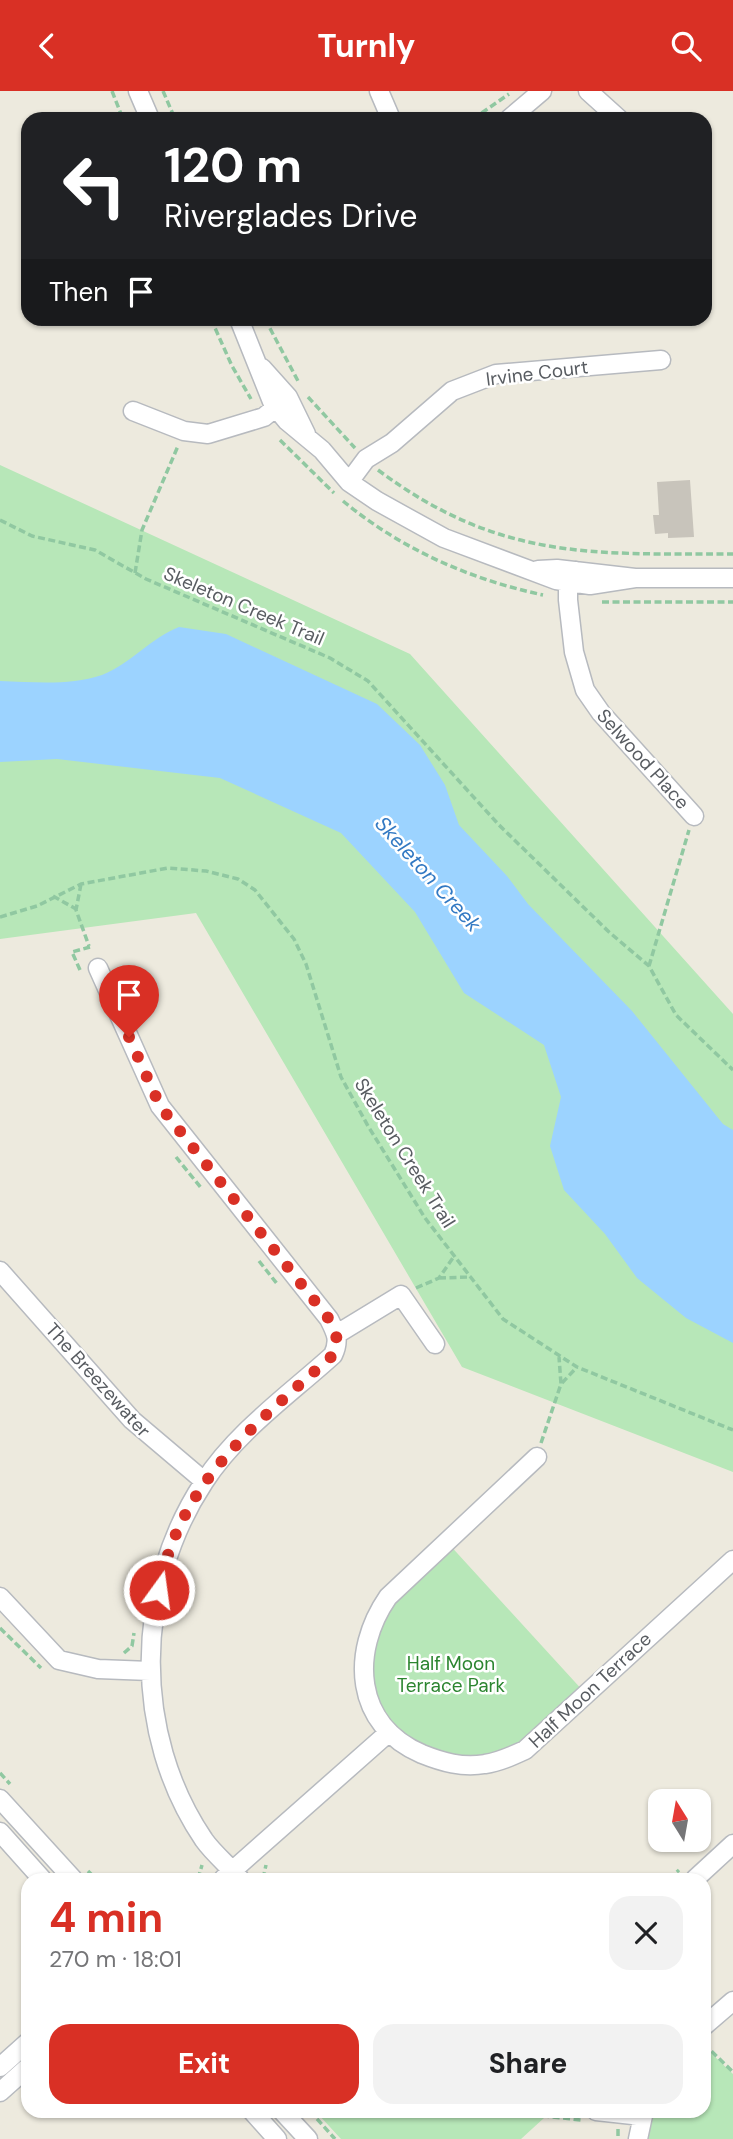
<!DOCTYPE html>
<meta charset="utf-8">
<style>
:root{--surface:#fff;--page:#f2f2f2;--text:#202124;--muted:#757577;--accent:#d93025}
body{margin:0;font-family:"DM Sans",sans-serif;background:var(--page);color:var(--text);height:100vh;display:flex;flex-direction:column;font-size:26px;white-space:nowrap}
*{box-sizing:border-box;margin:0}
p{font-size:23px;color:var(--muted)}
.icon{flex:none;width:38px;height:38px;fill:none;stroke:currentColor;stroke-width:2;stroke-linecap:round;stroke-linejoin:round}
.map{position:relative;flex:1;overflow:hidden}
.sheet{position:absolute;left:21px;top:1782px;width:690px;height:245px;display:flex;flex-direction:column;background:var(--surface);border-radius:21px;box-shadow:0 2px 5px #0004}
.sheet>*{flex:none}
.banner{position:absolute;left:21px;top:21px;width:691px;height:214px;border-radius:21px;box-shadow:0 2px 5px #0004;background:#202124;color:#fff;overflow:hidden}
.needle{width:46px;rotate:349deg}
.controls{position:absolute;left:648px;top:1698px;display:grid;gap:14px}
.controls a{display:grid;place-items:center;width:63px;height:63px;border-radius:14px;background:var(--surface);box-shadow:0 2px 5px #0004;font-size:35px}
.pin{position:absolute;display:grid;place-items:center;width:60px;height:60px;color:#fff;margin:-72px -30px;border-radius:50% 50% 50% 0;rotate:-45deg;box-shadow:0 0 7px #0007}
.pin .icon{rotate:45deg}
.me{position:absolute;width:77px;margin:-38px;rotate:14deg;stroke-linejoin:round;filter:drop-shadow(0 0 5px #0008)}
.turn{display:flex;align-items:center;gap:24px;height:147px;padding:0 28px;font-size:32px}
.turn .icon{width:91px;height:91px;stroke-width:2.5}
.turn b{display:block;font-size:49px;line-height:60px}
.then{display:flex;align-items:center;height:66px;padding:0 28px;background:#0003;gap:14px;font-size:26px}
.round{display:grid;place-items:center;flex:none;width:74px;height:74px;border-radius:21px;background:var(--page)}
.overview{display:flex;align-items:center;justify-content:space-between;height:119px;padding:0 28px}
h1{font-size:42px;font-weight:700;line-height:52px;color:var(--accent)}
.primary-button{display:flex;gap:14px;margin-top:auto;padding:14px 28px}
.primary-button a{flex:1;height:80px;border-radius:21px;background:var(--accent);color:#fff;font-size:28px;font-weight:700;line-height:80px;text-align:center}
.primary-button a+a{background:var(--page);color:var(--text)}
header{display:flex;justify-content:space-between;align-items:center;height:91px;padding:0 28px;background:var(--accent);color:#fff;font-size:32px;font-weight:700}
.map>svg:first-child{display:block}
.green{fill:#b7e7b8}
.water{fill:#9cd3ff}
.building{fill:#c8c4bb}
.lines{fill:none;stroke-linecap:round;stroke-linejoin:round}
.minor-casing{stroke:#b7babf;stroke-width:21}
.path{stroke:#90c8a1;stroke-width:3.5;stroke-dasharray:7 3.5;stroke-linecap:butt}
.minor{stroke:#fff;stroke-width:18}
.route{stroke:#d93025;stroke-width:12;stroke-dasharray:0 21.6}
.labels{text-anchor:middle;dominant-baseline:central;stroke-width:5;stroke-linejoin:round;paint-order:stroke}
.street-label{font-size:19px;fill:#585c61;stroke:#fff}
.park-label{font-size:19px;fill:#2c8530;stroke:#fff}
.water-label{font-size:21px;font-style:italic;fill:#3279c3;stroke:#fff}
</style>
<header><svg class="icon" aria-label="back" viewBox="0 0 24 24"><path d="M15 5l-7 7 7 7"/></svg>Turnly<svg class="icon" aria-label="search" viewBox="0 0 24 24"><circle cx="10" cy="10" r="6"/><path d="M15 15l6 6"/></svg></header>
<div class="map">
<svg width="733" height="2048" viewBox="0 0 733 2048">
<rect width="100%" height="100%" fill="#edeade"/>
<path class="green" d="M0 374 410 563 733 923V1381L462 1276 196 822 0 848Z
M447 1451 585 1602 525 1659 463 1674 387 1643 364 1574 373 1528Z
M711 1962 733 1983V2048H646L652 2020H704V1970Z
M329 2020H531L544 2027 521 2048H341L318 2023Z"/>
<path class="water" d="M179 536 226 543 377 613 420 654 445 694 459 734 507 785 528 813 632 920 723 1033 733 1039V1252L686 1227 637 1187 605 1143 564 1099 550 1055 561 1006 544 954 464 902 415 821 341 742 220 687 57 668 0 671V590C34 591 69 595 102 584 130 573 151 547 179 536Z"/>
<path class="building" d="M690 389 694 446 668 447V442L655 443 653 424H659L657 391Z"/>
<g class="lines">
<g class="minor-casing">
<path id="minor" d="M138 0 150 28
M379 0 391 28
M588 0 619 28
M509 28 542 0
M239 228 273 313 287 330 322 359 349 391 377 410 444 447 556 489 590 494 635 487
M262 277 288 306 306 343
M133 320 184 340 208 343 264 326 288 306
M349 391 366 368 392 352 452 300 496 283 661 269
M538 479 557 478 635 487H733
M576 480 568 498V509L574 561 585 599 601 622 694 725
M98 877 160 1015 329 1228C336 1242 340 1249 333 1264 290 1303 236 1341 204 1391 134 1497 132 1643 204 1749 214 1763 229 1775 240 1788
M0 1180 132 1329 204 1390
M337 1243 401 1204 435 1253
M537 1366 388 1506C350 1561 354 1634 422 1663 442 1671 462 1677 485 1673 499 1671 512 1665 525 1659L733 1469
M0 1506 59 1569 98 1578 150 1580
M0 1708 73 1788
M0 1741 42 1788
M223 1788 387 1643
M695 1788 733 1753
M704 1935 733 1910
M0 1976 28 1951
M0 2001 28 1976
M252 2020 277 2048
M282 2020 308 2048
M596 2020 642 2025
M638 2048 644 2020"/>
</g>
<path class="path" d="M112 0 123 28
M163 0 175 28
M473 28 509 3
M211 228 232 275 251 308
M265 228 298 290
M308 306 355 357
M280 349 334 402
M378 379C499 469 590 463 733 463
M343 410C401 458 469 488 543 504
M0 429 32 445 95 459 146 488 330 567 368 590 499 734 609 841 649 875 676 924 733 979
M135 482 142 439 178 355
M602 511H733
M81 793 76 819 89 855
M53 805 76 818
M0 826 37 815 81 793 168 777 206 780 238 788 255 799 294 848 306 873 341 986 368 1035 425 1127 503 1228 577 1276 733 1339
M649 875 689 739
M80 879 72 861 90 856
M176 1066 202 1098
M259 1170 278 1194
M439 1187 471 1186
M416 1197 439 1187 455 1164
M562 1292 577 1276
M541 1352 561 1293 559 1266
M0 1537 41 1577
M124 1562 132 1555 134 1542
M0 1682 10 1693
M88 1780 96 1788
M198 1788 202 1774
M263 1788 266 1774
M669 1788 679 1779
M704 1953 733 1981
M310 2020 335 2048
M427 2020H498L581 2029
M618 2038V2048"/>
<use href="#minor" class="minor"/>
</g>
<g class="lines">
<path class="route" d="M129 946 160 1015 329 1228C336 1242 340 1249 333 1264 256 1333 179 1391 159 1499"/>
</g>
<g class="labels">
<g class="street-label">
<text transform="translate(537 282) rotate(-7)">Irvine Court</text>
<text transform="translate(244 515) rotate(23)">Skeleton Creek Trail</text>
<text transform="translate(643 668) rotate(48)">Selwood Place</text>
<text transform="translate(405 1062) rotate(58)">Skeleton Creek Trail</text>
<text transform="translate(98 1289) rotate(48)">The Breezewater</text>
<text transform="translate(590 1599) rotate(-43)">Half Moon Terrace</text>
</g>
<g class="park-label">
<text x="451" y="1572">Half Moon<tspan x="451" dy="22">Terrace Park</tspan></text>
</g>
<g class="water-label">
<text transform="translate(428 783) rotate(48)">Skeleton Creek</text>
</g>
</g>
</svg>
<div class="controls">
<a><svg class="needle" viewBox="-14 -14 28 28"><path d="M0-13l5 13h-10z" fill="#e53935"/><path d="M0 13l5-13h-10z" fill="#757577"/></svg></a>
</div>
<div class="pin" style="left:129px;top:946px;background:#d93025"><svg class="icon" aria-label="arrive" viewBox="0 0 24 24"><path d="M6 21V4h12l-3 4 3 4H6"/></svg></div>
<svg class="me" style="left:159px;top:1499px" viewBox="-20 -20 40 40"><circle r="17" fill="#d93025" stroke="#fff" stroke-width="3"/><path d="M0-11L8 9 0 5-8 9z" fill="#fff"/></svg>
<div class="banner">
<div class="turn"><svg class="icon" aria-label="left" viewBox="0 0 24 24"><path d="M17 20v-9H6M10 6l-5 5 5 5"/></svg><div><b>120 m</b>Riverglades Drive</div></div>
<div class="then">Then<svg class="icon" aria-label="arrive" viewBox="0 0 24 24"><path d="M6 21V4h12l-3 4 3 4H6"/></svg></div>
</div>
<section class="sheet">
<div class="overview"><div><h1>4 min</h1><p>270 m · 18:01</p></div><a class="round"><svg class="icon" aria-label="close" viewBox="0 0 24 24"><path d="M6 6l12 12M18 6L6 18"/></svg></a></div>
<div class="primary-button"><a>Exit</a><a>Share</a></div>
</section>
</div>
